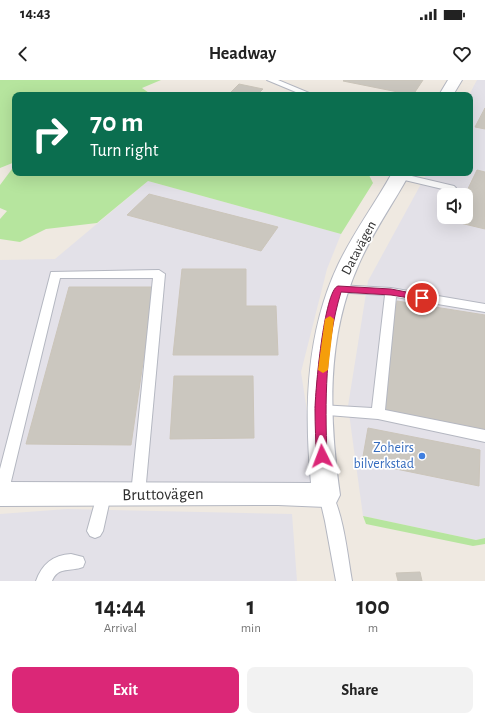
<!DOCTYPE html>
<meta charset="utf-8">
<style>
:root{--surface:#fff;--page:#f2f2f2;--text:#222;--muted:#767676;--accent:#db2777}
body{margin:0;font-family:"Alegreya Sans",sans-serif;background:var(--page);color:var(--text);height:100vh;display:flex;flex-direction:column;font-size:15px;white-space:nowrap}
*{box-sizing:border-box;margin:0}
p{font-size:13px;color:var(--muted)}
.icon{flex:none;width:22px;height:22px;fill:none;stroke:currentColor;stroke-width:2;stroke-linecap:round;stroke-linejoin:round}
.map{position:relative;height:501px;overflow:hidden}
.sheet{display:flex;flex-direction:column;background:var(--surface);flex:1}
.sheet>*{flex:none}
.banner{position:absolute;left:12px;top:12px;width:461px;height:84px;border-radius:8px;box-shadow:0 4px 16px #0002;background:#0b6e4f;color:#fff;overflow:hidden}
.controls{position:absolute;left:437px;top:108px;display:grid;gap:8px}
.controls a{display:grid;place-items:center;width:36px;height:36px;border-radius:8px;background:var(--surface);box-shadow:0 4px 16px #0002;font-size:20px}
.pin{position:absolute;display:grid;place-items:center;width:34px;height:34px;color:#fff;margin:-17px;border:2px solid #fff;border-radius:50%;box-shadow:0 1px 4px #0007}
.me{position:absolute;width:44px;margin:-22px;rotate:357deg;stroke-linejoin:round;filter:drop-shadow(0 0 3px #0008)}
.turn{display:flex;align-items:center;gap:14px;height:84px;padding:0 12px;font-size:18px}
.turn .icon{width:52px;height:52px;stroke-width:2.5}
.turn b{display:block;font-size:28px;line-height:34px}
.eta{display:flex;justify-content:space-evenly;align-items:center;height:68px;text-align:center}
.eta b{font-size:24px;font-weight:700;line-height:28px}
.cta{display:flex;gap:8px;margin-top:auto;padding:8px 12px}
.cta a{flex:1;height:46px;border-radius:8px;background:var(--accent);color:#fff;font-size:16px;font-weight:700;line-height:46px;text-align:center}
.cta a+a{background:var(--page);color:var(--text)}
.status{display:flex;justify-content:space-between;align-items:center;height:28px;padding:0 20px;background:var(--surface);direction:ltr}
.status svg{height:11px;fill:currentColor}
header{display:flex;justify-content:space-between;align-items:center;height:52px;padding:0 12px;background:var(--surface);font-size:18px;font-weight:700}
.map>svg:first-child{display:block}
.industrial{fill:#e3e1e8;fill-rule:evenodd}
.green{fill:#b6e59e}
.building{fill:#cbc7bf;stroke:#cbc5ba}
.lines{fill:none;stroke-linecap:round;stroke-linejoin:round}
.lane-casing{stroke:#b4b7c1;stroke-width:2}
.street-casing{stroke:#b4b7c1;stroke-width:2}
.lane{fill:#fff;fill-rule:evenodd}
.street{fill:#fff;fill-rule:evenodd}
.route{fill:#db2777;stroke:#8e194d}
.slow{fill:#f59e0b}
.shop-dot{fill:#3f7fe0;stroke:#fff;stroke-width:1.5}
.labels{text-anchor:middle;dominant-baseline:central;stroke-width:3.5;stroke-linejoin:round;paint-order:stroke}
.street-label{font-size:14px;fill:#2e2e2e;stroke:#fff}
.shop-label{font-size:14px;fill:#366cbe;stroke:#fff;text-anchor:end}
.near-street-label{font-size:17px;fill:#2e2e2e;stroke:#fff}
</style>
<div class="status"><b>14:43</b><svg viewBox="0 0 49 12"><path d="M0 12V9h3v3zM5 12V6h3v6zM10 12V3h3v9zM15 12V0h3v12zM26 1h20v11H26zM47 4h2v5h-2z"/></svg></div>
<header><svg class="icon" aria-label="back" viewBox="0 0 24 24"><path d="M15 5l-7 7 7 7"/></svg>Headway<svg class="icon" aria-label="heart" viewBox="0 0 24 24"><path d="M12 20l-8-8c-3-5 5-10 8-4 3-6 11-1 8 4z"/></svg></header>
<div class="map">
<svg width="485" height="501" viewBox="0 0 485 501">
<rect width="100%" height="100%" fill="#efe9e1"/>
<path class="industrial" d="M477 0H485V458L476 460 363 436 348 326 368 201 427 93H470L469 15ZM444 115H466V137H444Z
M148 101 341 154 327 189 301 292 319 410H0V180L55 179Z
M67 429 292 434 297 501H0V434Z"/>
<path class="green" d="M0 0H161L142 8 152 15H15V82L0 88Z
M15 88V93H368L373 103 341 154 148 101 97 143 46 149 20 162 0 159V139L7 131 0 128V105L12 89Z
M363 436 476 460 485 458V464L473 466 366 444Z"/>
<path class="building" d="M423 0 413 15 343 1 344 0Z
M239 4 263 9 257 15H228Z
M485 28V49L475 47Z
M477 90 485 92V149L452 141 454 137H466L465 115Z
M149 114 278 147 261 171 127 135Z
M182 189H246V226H276L278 275H173Z
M69 207H154L131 365 26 364Z
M397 221 485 235V349L380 329Z
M174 296H253L254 358 170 359Z
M368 348 480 370 479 406 362 382Z
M420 492 422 501H398L396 493Z"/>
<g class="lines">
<g class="lane-casing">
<path id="lane" d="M267 0H278L314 15H303Z
M399 93 454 106 456 108 451 111 396 98V94Z
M159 190 165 194 145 414 143 418 138 420 133 418 131 414 153 198H60L8 414 6 418 0 420V389L51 192Z
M338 205 391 208 485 224V232L396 217 385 330 485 350V362L378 339 315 334 313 330 315 326 320 325 372 328 385 215 334 212 332 209Z
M104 409 109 411 111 415 103 451 100 456 95 458 90 456 87 451 97 415 99 411Z
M326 409 331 411C344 437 347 472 352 501H336L325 441 319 415 321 411Z
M71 474 83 477 85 482 83 487C71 492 58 486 52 501H36C42 484 53 475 71 474Z"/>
</g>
<g class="street-casing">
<path id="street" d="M448 0H462L453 15H439Z
M392 93H410C393 124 372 153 358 186 326 258 329 338 340 415L336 423 326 427 278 425 0 426V402L311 403C304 329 306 253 338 185 353 153 375 124 392 93Z"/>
</g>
<use href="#lane" class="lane"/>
<use href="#street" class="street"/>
</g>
<path class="route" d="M338 206 391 209 422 215 426 218 422 220 391 215 341 212C325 265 325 321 327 376L326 380H318L316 376C316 361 315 346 315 330 315 313 324 210 338 206Z"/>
<path class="slow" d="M330 236 334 239 328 290 323 293 318 290 325 239Z"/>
<circle class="shop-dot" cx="422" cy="376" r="4"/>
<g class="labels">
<g class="street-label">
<text transform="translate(359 168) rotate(-62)">Datavägen</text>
</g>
<g class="shop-label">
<text x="414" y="368">Zoheirs<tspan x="414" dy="16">bilverkstad</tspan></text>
</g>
<g class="near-street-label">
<text transform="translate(163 414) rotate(-1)">Bruttovägen</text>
</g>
</g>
</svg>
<div class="controls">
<a><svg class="icon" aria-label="sound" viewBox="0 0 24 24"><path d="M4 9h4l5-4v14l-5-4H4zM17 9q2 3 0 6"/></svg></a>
</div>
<div class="pin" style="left:422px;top:218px;background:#d93025"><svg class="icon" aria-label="arrive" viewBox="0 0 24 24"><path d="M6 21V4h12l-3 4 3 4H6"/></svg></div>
<svg class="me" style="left:322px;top:376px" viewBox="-20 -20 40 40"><path d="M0-17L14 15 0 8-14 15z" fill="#db2777" stroke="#fff" stroke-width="4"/></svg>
<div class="banner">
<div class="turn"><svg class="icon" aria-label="right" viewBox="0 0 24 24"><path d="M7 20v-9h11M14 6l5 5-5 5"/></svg><div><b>70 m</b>Turn right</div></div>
</div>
</div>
<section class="sheet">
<div class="eta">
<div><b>14:44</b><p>Arrival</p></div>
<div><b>1</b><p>min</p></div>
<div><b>100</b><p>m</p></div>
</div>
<div class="cta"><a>Exit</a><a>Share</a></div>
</section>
